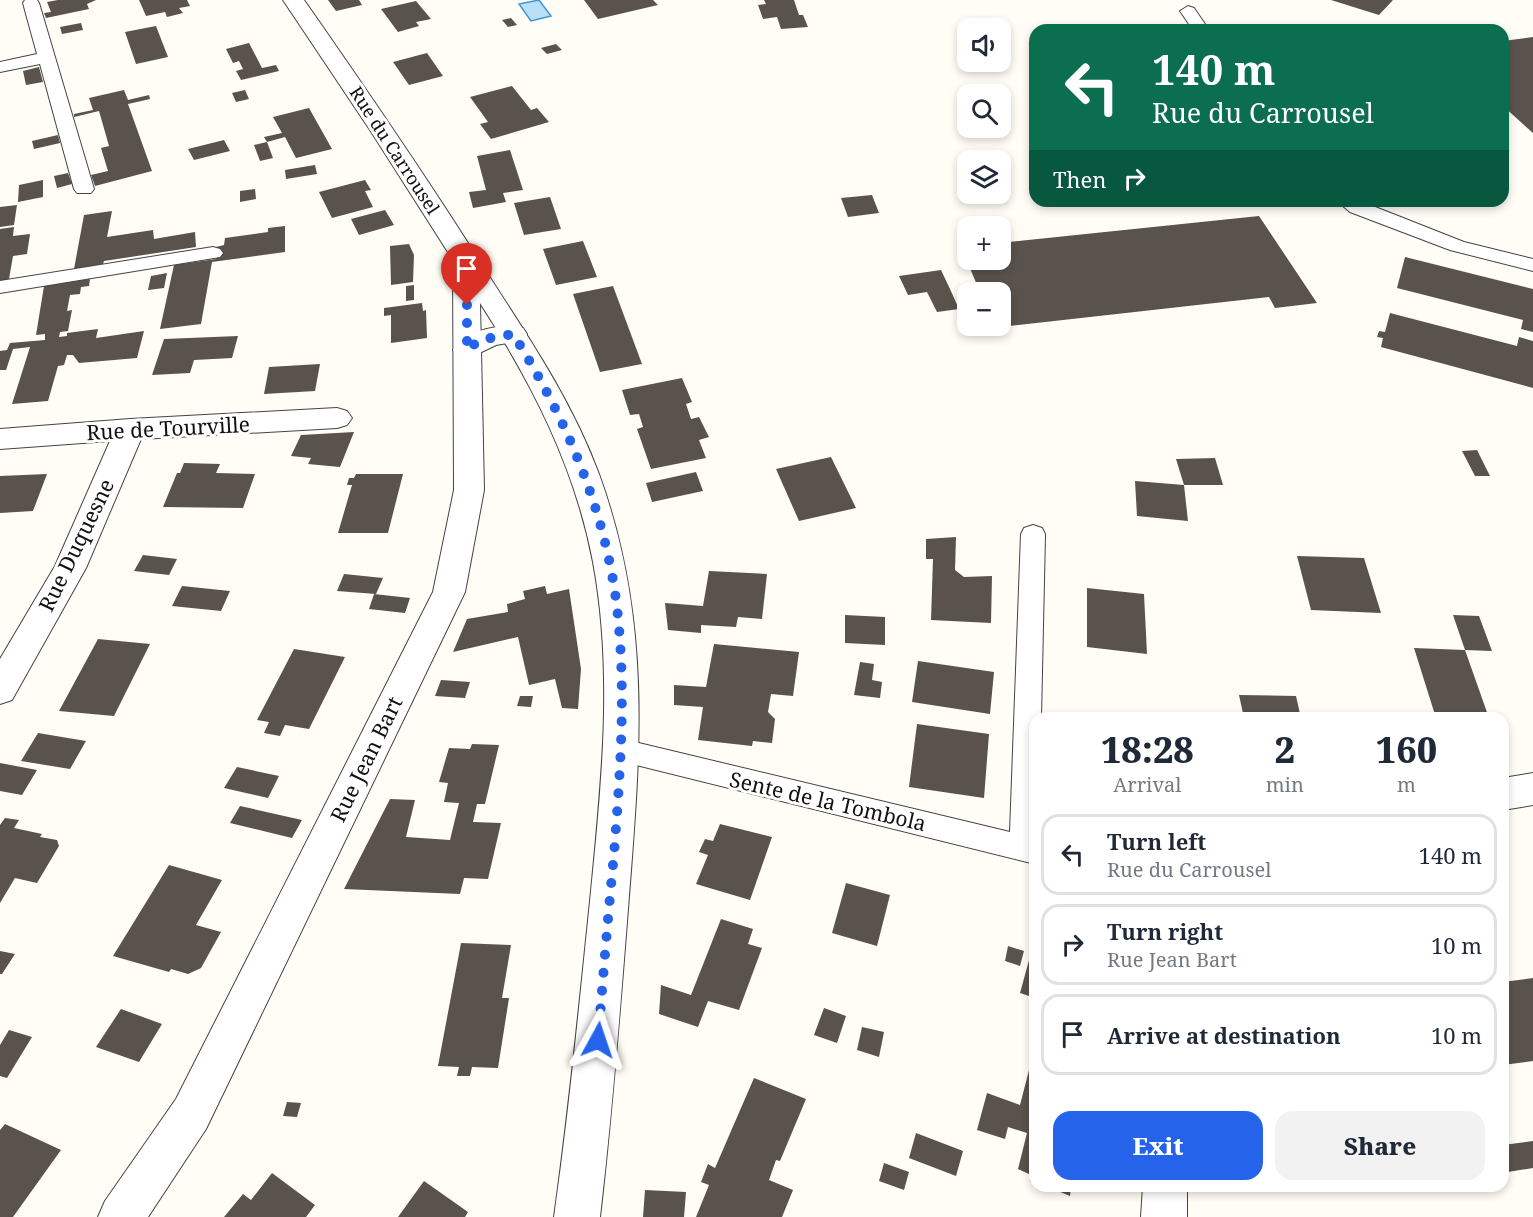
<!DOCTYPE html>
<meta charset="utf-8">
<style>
:root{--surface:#fff;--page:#f2f2f3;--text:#1f2937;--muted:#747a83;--line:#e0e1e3;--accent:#2563eb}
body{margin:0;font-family:"Noto Serif",serif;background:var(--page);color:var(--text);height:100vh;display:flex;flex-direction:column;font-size:22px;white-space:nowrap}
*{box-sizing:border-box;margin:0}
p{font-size:20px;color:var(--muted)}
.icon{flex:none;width:33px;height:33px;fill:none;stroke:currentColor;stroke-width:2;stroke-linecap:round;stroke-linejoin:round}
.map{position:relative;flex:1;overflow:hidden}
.panel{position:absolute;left:1029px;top:712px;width:480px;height:480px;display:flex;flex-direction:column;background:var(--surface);border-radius:18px;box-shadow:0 3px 9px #0003}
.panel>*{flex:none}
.banner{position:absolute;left:1029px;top:24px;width:480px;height:183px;border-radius:18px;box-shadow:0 3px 9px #0003;background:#0b6e4f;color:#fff;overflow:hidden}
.buttons{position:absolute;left:957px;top:18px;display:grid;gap:12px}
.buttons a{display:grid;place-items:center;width:54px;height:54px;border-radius:12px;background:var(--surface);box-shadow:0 3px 9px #0003;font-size:30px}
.pin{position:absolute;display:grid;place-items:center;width:51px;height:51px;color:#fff;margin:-62px -26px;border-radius:50% 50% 50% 0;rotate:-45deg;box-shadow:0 0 6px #0007}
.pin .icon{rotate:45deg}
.me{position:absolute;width:66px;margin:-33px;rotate:5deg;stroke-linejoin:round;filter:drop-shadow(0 0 4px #0008)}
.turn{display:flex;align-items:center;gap:21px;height:126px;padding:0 24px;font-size:27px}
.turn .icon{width:78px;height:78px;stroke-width:2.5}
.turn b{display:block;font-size:42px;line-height:51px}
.then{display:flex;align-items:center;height:57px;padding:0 24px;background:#0003;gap:12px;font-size:22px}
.eta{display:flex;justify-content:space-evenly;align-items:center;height:102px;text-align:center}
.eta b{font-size:36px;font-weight:800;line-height:42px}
.action{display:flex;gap:12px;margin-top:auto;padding:12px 24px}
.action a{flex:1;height:69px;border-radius:18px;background:var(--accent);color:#fff;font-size:24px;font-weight:800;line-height:69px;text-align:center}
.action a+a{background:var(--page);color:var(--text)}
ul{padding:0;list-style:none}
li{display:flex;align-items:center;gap:18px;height:81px;margin:0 12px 9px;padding:0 12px;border:3px solid var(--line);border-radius:18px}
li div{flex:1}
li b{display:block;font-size:22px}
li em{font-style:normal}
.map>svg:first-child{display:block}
.water{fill:#b9e0f7;stroke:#3f96cf;stroke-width:1.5}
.building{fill:#5a524d}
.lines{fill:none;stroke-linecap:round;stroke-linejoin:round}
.service-casing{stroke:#444;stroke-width:2}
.minor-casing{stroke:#444;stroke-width:2}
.tertiary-casing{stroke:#444;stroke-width:2}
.service{fill:#fff;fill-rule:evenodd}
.minor{fill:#fff;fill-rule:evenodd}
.tertiary{fill:#fff;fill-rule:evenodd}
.route{stroke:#2563eb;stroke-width:10;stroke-dasharray:0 18}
.labels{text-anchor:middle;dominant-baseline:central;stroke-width:6;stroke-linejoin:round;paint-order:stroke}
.far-street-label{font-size:18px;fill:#111;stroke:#fff}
.street-label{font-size:21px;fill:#111;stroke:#fff}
</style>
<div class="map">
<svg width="1533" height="1217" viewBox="0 0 1533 1217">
<rect width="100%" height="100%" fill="#fffdf5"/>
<path class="water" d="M539 0 551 16 531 21 519 4Z"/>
<path class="building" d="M58 0H96L87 4 89 9 46 18 44 13 51 12 47 2Z
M139 0H187L190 6 179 8 183 13 167 17 165 12 146 16Z
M328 0H359L362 5 336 11Z
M584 0H653L658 5 598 19Z
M764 0H794L799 15H803L808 27 781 29 777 17 763 19 758 5 766 4Z
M1331 0H1393L1379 15Z
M416 1 431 19 416 22 419 26 398 32 381 9Z
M511 18 517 25 508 27 502 20Z
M81 23 83 30 62 34 60 27Z
M1267 25 1271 30H1232V28Z
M156 26 168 57 136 64 125 32Z
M1533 37V133L1503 106V41Z
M249 43 262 68 276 65 279 71 241 80 236 71 243 69 239 61 233 63 226 49Z
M556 44 562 50 547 54 541 48Z
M427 53 443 76 409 85 393 62Z
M39 67 43 82 26 85 23 71Z
M512 86 531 110 537 108 549 122 491 139 480 124 488 122 470 97Z
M124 90 128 100 149 95 150 99 128 104 152 171 95 186 91 175 108 171 101 148 109 146 99 111 74 117V114L93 110 89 98Z
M245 90 249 99 236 102 232 93Z
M309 108 332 149 296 158 285 137 267 142 273 158 260 161 254 145 267 142 264 137 282 133 273 117Z
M58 135 60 143 34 149 32 141Z
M224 140 230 151 194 160 188 149Z
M510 150 523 190 503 193 506 202 473 208 469 192 486 190 477 156Z
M315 165 317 174 286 179 285 170Z
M68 173 72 184 57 188 54 176Z
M43 180V197L18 202 19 185Z
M365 180 371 190 365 191 373 207 332 218 319 192Z
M255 189 256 199 240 202V191Z
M872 195 879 213 848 217 841 198Z
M550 197 561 229 524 235 514 203Z
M17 205 14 225 0 227V207Z
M385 210 394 225 359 235 351 219Z
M112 211 107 237 153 230 154 239 195 232 196 247 104 261 103 264 74 269 84 215Z
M1259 216 1317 303 1275 308 1269 297 1000 327V292H980L961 247H968V260H1000V243Z
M285 226V252L212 262 201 324 160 329 174 265 216 259V247L224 245 225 238 268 232V228Z
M14 227 13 236 30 234 27 254 13 256 9 279 0 281V229Z
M583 241 597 277 556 285 543 249Z
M409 244 414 255 413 282 391 285 390 246Z
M1405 257 1533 289V332L1521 329 1523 320 1397 288Z
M941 270 950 289 959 309 937 312 927 292 908 295 899 276Z
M167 273 164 288 148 290 151 276Z
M90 279 89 286 81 287 80 294 70 295 67 311 72 310 68 331 60 332 59 337 67 336V333L98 329 96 338 144 331 137 358 79 363 73 355H67L64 365 58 366 48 401 12 404 30 347 13 349 6 370H0V351L7 350 10 343 45 340V334L36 335 44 286Z
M414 285V300L406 301V286Z
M613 286 642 364 600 372 573 294Z
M422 303 423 311 426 310 427 338 391 343V315L384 316V308Z
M1390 313 1517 346 1519 337 1533 341V388L1381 347 1383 338 1377 337 1379 331 1385 332Z
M238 336 232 358 194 360 190 373 152 375 164 339Z
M320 364 315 391 264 394 269 367Z
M682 378 692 402 686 404 691 419 699 417 709 437 699 440 706 458 651 469 637 429 643 427 639 414 630 415 622 390Z
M354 432 340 467 308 464 311 458 291 456 301 435Z
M1477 450 1490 476H1475L1462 451Z
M831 457 856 508 799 521 776 469Z
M1215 458 1223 485H1184L1188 521 1137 516 1135 481 1184 485 1176 459Z
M184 463 220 464 216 473 255 474 243 508 163 507 177 473H180Z
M696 472 703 491 652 502 646 483Z
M47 474 33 511 0 513V476Z
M356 474H403L388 533H338L352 485H347L349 478H354Z
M956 537 955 570 964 577 992 576 991 623 931 620 933 559H926V539Z
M143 555 177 559 169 575 134 571Z
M1297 556 1364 558 1381 613 1311 610Z
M709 571 767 574 762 619 738 617 736 627 701 625V633L668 630 665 603 703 606Z
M344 574 383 578 376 594 337 591Z
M182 586 230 591 221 611 172 606Z
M545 586 547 594 569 589 581 669 578 709 562 708 555 679 529 685 518 637 453 652 467 619 508 612 507 604 525 599 523 591Z
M1087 588 1144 594 1147 654 1087 647Z
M374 594 410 598 405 613 369 609Z
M845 615 885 617V645L845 643Z
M1453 615 1479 616 1492 651 1465 650Z
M98 639 150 644 114 716 59 711Z
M714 644 799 652 793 696 771 694 768 712 775 719 772 743 753 741 752 746 698 740 703 707 674 705V685L706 687Z
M1414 648 1465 650 1489 718H1436Z
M294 649 345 657 309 729 285 725 280 736 264 733 269 722 257 720Z
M918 661 994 672 990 714 912 702Z
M860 662 874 664 872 680 882 682 880 698 854 695Z
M441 680 470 682 465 698 435 696Z
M1239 695 1296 696 1301 718H1244Z
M520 696H533L531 707 517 706Z
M917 724 989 734 984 798 909 787Z
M38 733 86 741 70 769 21 761Z
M472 744 499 745 485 804H477L473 822 501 823 488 879 464 878 460 894 344 889 390 799 415 800 406 837 450 840 459 803 444 802 448 783 439 782 449 748 470 749Z
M0 763 37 770 22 795 0 791Z
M237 767 279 776 268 798 224 788Z
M240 806 302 820 292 838 230 823Z
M5 818 19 820 14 828 42 834 40 837 57 840 59 846 37 883 15 878 0 903V825Z
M720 824 772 837 750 900 696 884 708 855 699 852 705 839 713 841Z
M169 865 222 880 196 925 221 932 201 968 188 974 171 969 169 972 113 956Z
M846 883 890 895 877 946 832 933Z
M721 919 753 929 748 944 762 948 739 1010 708 1001 698 1027 659 1014 661 985 691 995Z
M461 943 511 945 502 998H509L498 1068 472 1067 470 1076H457L459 1067 438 1066Z
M1008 946 1024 951 1020 966 1005 961Z
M0 951 15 954 2 974H0Z
M1031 953 1035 955V998L1020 993Z
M1533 978V1061L1503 1065V991H1505L1503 982Z
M824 1008 846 1016 837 1043 814 1035Z
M121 1009 162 1024 139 1062 96 1047Z
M862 1027 884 1032 879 1057 857 1050Z
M9 1030 32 1037 7 1078 0 1076V1045Z
M1035 1047V1183L1030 1181 1031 1175 1018 1169 1027 1133 1008 1127 1005 1139 977 1130 987 1093 1020 1105Z
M754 1078 806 1099 780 1161 776 1160 769 1180 793 1190 782 1217H696L709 1185 701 1182 708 1164 715 1168Z
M287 1102 301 1103 297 1117 283 1116Z
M5 1124 61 1150 13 1217H0V1130Z
M916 1133 963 1151 956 1176 909 1158Z
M1533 1141V1168L1508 1172 1503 1161V1145Z
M884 1163 909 1172 904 1190 879 1181Z
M272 1173 315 1205 306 1217H224L243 1194 251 1200Z
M424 1181 468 1212 465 1217H398Z
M1046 1186H1081V1191L1071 1189 1070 1196Z
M645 1190 686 1192 684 1217H643Z"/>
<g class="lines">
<g class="service-casing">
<path id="service" d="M25 0H37L39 3 94 189 91 193H77L74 189 40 64 0 72V62L37 54 23 3Z
M1188 6 1194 8 1209 30H1193L1180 11Z
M1337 201H1360L1464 242 1533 259V271L1450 250 1350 212Z
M213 247 220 249 223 253 220 257 0 293V281Z
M1033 525 1042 528 1045 534 1041 718H1035V864L612 759 608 751 612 743 622 739 1010 832 1021 534 1024 528Z"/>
</g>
<g class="minor-casing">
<path id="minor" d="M513 325 523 328 527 334 523 340 496 345 467 359 457 356 453 350C465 331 492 327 513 325Z
M337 408 347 411 352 418 347 425 337 428 141 439 86 568 12 700 0 704V659L55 566 110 441 0 449V429L130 419Z"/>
</g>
<g class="tertiary-casing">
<path id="tertiary" d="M283 0H304C364 86 424 173 480 262 524 331 570 396 599 474 653 623 640 755 628 909 620 1012 612 1115 600 1217H554C569 1112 579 1007 590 901 601 789 614 674 593 562 575 467 532 383 480 303L484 490 465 592 206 1129 148 1217H98L105 1201 176 1099 433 592 454 490 453 260 370 130Z
M1533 773V805L1503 810V778Z
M1143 1186H1187V1217H1141Z"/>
</g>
<use href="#service" class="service"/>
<use href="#minor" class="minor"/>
<use href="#tertiary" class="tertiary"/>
</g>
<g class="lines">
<path class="route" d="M467 305V350L480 340 513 334C567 419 608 516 618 617 626 696 620 775 614 854 608 916 603 978 598 1040"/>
</g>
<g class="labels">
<g class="far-street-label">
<text transform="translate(395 150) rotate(57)">Rue du Carrousel</text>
</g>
<g class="street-label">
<text transform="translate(168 428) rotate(-3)">Rue de Tourville</text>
<text transform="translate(76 545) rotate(-64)">Rue Duquesne</text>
<text transform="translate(366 759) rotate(-64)">Rue Jean Bart</text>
<text transform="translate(828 801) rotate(13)">Sente de la Tombola</text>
</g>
</g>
</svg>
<div class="buttons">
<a><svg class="icon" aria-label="sound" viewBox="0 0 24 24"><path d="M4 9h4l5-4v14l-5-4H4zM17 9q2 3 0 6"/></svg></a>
<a><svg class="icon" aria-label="search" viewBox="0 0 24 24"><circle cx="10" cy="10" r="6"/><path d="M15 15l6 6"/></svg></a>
<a><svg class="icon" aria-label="layers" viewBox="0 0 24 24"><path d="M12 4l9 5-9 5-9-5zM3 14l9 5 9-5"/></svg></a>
<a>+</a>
<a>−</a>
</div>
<div class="pin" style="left:467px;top:305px;background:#d93025"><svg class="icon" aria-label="arrive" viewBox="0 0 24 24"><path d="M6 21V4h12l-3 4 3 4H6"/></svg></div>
<svg class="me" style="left:598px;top:1040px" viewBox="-20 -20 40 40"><path d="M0-17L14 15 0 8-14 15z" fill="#2563eb" stroke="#fff" stroke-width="4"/></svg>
<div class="banner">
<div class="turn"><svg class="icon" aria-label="left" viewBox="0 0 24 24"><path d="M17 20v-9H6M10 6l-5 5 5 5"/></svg><div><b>140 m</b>Rue du Carrousel</div></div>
<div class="then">Then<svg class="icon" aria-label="right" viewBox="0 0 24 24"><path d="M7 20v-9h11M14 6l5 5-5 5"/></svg></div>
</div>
<section class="panel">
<div class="eta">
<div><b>18:28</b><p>Arrival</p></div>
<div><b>2</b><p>min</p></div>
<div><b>160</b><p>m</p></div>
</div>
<ul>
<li><svg class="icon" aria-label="left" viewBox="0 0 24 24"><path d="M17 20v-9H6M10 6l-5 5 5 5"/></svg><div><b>Turn left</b><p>Rue du Carrousel</p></div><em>140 m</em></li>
<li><svg class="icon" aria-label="right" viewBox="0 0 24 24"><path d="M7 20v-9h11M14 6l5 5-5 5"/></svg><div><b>Turn right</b><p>Rue Jean Bart</p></div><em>10 m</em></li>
<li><svg class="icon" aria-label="arrive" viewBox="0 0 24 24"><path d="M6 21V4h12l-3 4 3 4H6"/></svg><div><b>Arrive at destination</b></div><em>10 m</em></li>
</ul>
<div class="action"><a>Exit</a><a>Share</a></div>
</section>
</div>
